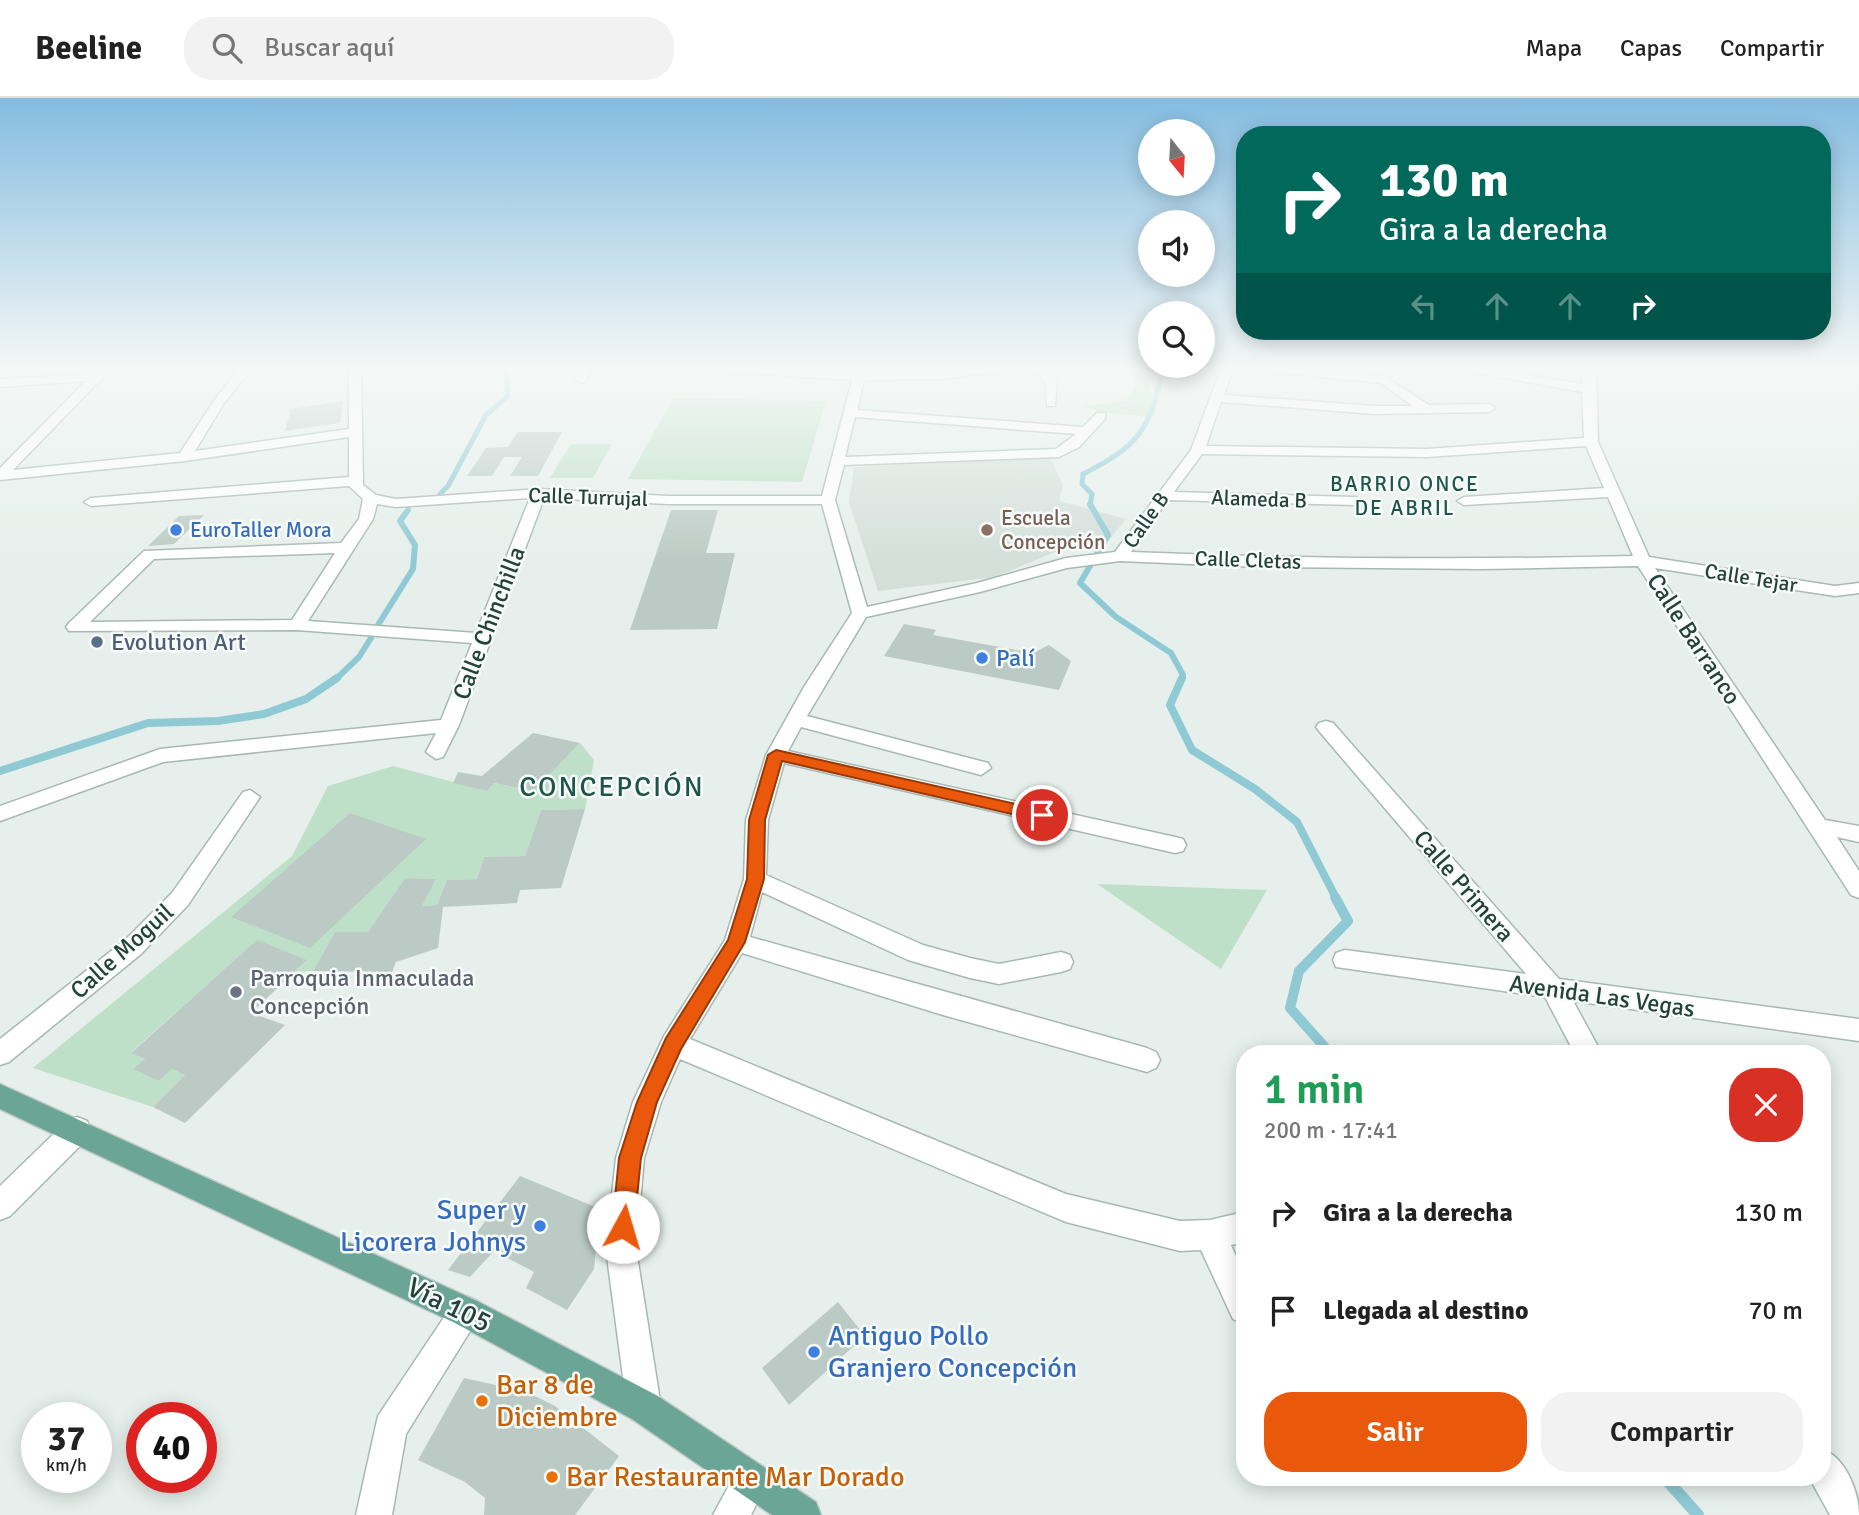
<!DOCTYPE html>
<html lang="es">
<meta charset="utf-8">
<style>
:root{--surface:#fff;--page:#f2f2f2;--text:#222;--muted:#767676;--line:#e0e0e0;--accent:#ea580c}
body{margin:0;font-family:Signika,sans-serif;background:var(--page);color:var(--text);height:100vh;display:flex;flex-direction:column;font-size:26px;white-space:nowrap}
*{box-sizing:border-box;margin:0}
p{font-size:23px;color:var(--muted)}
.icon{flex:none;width:38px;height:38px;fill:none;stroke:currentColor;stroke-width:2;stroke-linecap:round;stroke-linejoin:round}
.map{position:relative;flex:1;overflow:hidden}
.details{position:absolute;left:1236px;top:947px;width:595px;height:441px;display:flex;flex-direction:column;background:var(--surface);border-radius:28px;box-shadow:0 4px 18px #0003}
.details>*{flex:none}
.guide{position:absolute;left:1236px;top:28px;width:595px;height:214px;border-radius:28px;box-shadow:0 4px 18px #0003;background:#00695c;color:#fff;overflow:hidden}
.needle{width:46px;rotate:162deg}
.tools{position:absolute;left:1138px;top:21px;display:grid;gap:14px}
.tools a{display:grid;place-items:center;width:77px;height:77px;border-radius:50%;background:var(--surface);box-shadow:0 4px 18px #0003;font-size:35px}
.speed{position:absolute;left:21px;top:1304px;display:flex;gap:14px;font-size:35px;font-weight:700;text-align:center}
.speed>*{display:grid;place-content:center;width:91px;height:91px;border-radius:50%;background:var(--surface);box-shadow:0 4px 18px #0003;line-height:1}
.speed small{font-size:18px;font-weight:400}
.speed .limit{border:10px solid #d22;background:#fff;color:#111}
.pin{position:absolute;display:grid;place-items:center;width:60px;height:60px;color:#fff;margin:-30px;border:4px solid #fff;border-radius:50%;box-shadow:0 2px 7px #0007}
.me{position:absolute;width:77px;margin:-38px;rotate:6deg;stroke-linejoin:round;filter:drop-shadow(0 0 5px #0008)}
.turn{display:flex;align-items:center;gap:24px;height:147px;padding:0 28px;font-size:32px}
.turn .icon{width:91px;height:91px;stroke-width:2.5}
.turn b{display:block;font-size:49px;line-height:60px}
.lanes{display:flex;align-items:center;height:66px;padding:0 28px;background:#0003;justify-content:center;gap:35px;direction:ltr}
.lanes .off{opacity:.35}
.round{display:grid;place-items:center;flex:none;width:74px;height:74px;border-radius:28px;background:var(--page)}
.overview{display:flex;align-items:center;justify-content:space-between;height:119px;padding:0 28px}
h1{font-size:42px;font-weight:600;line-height:52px;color:#1e9e55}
.button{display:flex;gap:14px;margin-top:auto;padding:14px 28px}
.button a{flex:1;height:80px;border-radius:28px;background:var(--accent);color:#fff;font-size:28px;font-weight:600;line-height:80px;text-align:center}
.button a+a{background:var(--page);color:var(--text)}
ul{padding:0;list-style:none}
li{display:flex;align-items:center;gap:21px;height:98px;padding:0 28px}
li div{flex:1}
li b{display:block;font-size:26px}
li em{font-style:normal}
header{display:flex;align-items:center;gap:42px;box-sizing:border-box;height:98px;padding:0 35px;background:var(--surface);border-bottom:2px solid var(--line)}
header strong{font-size:33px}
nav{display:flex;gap:38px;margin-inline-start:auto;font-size:24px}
.search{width:490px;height:63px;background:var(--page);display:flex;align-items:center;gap:18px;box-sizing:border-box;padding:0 24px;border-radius:28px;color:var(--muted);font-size:26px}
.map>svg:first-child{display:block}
.built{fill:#d4dfda}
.green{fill:#bfe0c8}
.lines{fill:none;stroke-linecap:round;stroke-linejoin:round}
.stream-far4{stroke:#8ec9d4;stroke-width:5}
.stream-far3{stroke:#8ec9d4;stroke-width:6}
.stream-far2{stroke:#8ec9d4;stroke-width:8}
.stream-far1{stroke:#8ec9d4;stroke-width:10}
.stream{stroke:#8ec9d4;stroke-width:12}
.building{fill:#bbcac4}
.minor-casing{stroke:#a8b8b2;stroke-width:3}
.major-casing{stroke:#c2cac8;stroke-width:3}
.minor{fill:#fff;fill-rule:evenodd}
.major{fill:#6aa596;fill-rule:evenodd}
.route{fill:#ea580c;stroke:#983908;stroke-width:2}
.shop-dot{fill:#3f7fe0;stroke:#f7fbf9;stroke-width:2.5}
.education-dot{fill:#8d6e63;stroke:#f7fbf9;stroke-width:2.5}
.service-dot{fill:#5c6f8a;stroke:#f7fbf9;stroke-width:2.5}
.worship-dot{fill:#6b7280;stroke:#f7fbf9;stroke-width:2.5}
.food-dot{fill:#e8710a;stroke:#f7fbf9;stroke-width:2.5}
.labels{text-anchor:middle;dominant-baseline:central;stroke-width:5;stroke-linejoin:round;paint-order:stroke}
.far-neighbourhood-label{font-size:21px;letter-spacing:2px;fill:#1f5548;stroke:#f7fbf9}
.far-street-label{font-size:21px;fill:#24423a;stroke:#f7fbf9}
.far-education-label{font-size:21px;fill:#785e54;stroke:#f7fbf9;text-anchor:start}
.far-shop-label{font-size:21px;fill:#366cbe;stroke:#f7fbf9;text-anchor:start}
.street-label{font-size:24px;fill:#24423a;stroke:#f7fbf9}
.service-label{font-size:24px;fill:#4e5e75;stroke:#f7fbf9;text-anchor:start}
.shop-label{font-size:24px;fill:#366cbe;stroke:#f7fbf9;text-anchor:start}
.worship-label{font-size:24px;fill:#5b616d;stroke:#f7fbf9;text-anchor:start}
.quarter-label{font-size:28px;letter-spacing:2px;fill:#1f5548;stroke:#f7fbf9}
.near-shop-label{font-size:28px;fill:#366cbe;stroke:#f7fbf9;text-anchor:end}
.near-street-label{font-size:28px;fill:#24423a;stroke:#f7fbf9}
.near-food-label{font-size:28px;fill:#c56008;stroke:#f7fbf9;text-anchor:start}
</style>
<header>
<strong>Beeline</strong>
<div class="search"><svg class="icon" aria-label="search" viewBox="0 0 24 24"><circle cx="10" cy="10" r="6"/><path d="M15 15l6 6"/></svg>Buscar aquí</div>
<nav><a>Mapa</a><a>Capas</a><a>Compartir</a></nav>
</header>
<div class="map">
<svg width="1859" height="1417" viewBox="0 0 1859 1417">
<rect width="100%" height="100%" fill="#e6efeb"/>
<path class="built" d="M1050 359 1063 387 1059 403 1126 421 1108 443 1062 451 995 479 878 493 849 404 854 369Z"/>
<path class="green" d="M1134 274 1145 277 1153 299 1155 319 1100 314 1084 308 1125 303 1136 289Z
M673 300 826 303 802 384 628 381Z
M571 346H612L593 380H550Z
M580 645 594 662 585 711 541 712 525 758 484 759 477 781 447 782 437 807 422 808 436 781 405 780 368 834H335L313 873 295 874 307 862 257 843 131 954 145 961 134 971 159 983 172 971 185 977 153 1009 33 970 292 758 328 688 393 668 487 693 494 685 534 693Z
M1097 786 1267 792 1221 871Z"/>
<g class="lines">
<path class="stream-far4" d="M440 396 448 388 486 317 508 298 506 268
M1090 408 1092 396 1082 386 1083 376C1137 349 1151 332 1162 272L1158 268"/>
<path class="stream-far3" d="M1090 406 1108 437 1080 485 1116 519 1171 555 1183 577 1181 582
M378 527 413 471 415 447 400 423 408 412
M335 582 359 559 371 540"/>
<path class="stream-far2" d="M1182 580 1170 607 1192 652 1255 691 1297 724 1336 800
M0 673 148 625 218 623 264 616 306 601 337 580"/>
<path class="stream-far1" d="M1331 956 1290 910 1299 873 1348 823 1335 799"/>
<path class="stream" d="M1664 1379 1698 1417"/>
</g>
<path class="building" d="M343 303 340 325 285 333 291 311Z
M518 334H562L538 378H510L522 359H504L492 378H467L486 350 508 349Z
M671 412H718L706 455H735L717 531 630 532Z
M204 417 174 446 148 448 179 418Z
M904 526 936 532 933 537 1033 555 1049 547 1071 563 1059 592 884 558Z
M533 635 580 645 534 693 494 685 487 693 453 685 458 674 482 678Z
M585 711 561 790 520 792 517 805 443 809 438 850 396 864 392 874 313 873 335 834H368L405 780 436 781 422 808 437 807 447 782 477 781 484 759 525 758 541 712Z
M350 715 426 741 310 850 231 819Z
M257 842 307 862 251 915 285 927 185 1025 153 1009 185 977 172 971 159 983 133 971 145 961 131 955Z
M520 1078 600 1111 594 1171 567 1212 526 1190 534 1174 494 1153 470 1179 448 1172Z
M838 1204 865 1238 789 1307 762 1270Z
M464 1280 527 1294 555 1308 619 1358 575 1417H484L485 1400 465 1384 418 1362Z"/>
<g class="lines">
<g class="minor-casing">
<path id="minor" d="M102 268H114L13 372 180 355 215 301 242 268H254L224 305 195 353 349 331V268H361L363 387 376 397 396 401 539 391 668 398H822L852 282 683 271 677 268 854 275 855 268H867L865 275 1040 268 1057 281 1055 308H1047L1045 282 1028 270 940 281 864 282 857 312 1083 329 1097 315H1105V321L1079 349 1059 359 844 367 835 402 867 509 977 485 1066 460 1115 454 1191 352 1222 268H1234L1224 297 1374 308H1413L1381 285 1246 271 1240 268H1279L1384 278 1429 307 1489 306 1495 310 1489 314 1374 316 1221 304 1206 348 1427 351 1584 340 1582 294 1456 271 1450 268H1475L1582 286 1584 268H1596L1598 344 1649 459 1835 488 1859 485V495L1835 498 1655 470 1825 722 1859 728V744L1837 739 1859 773V800L1851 797 1638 468 1481 471 1261 469 1120 463 1067 470 980 494 866 519 807 618 988 665 991 670 981 677 801 629 788 653 1175 739 1183 741 1186 747 1183 753 1175 755 784 665 768 722 766 777 923 847 970 860 999 866 1061 854 1070 857 1073 864 1070 871 1061 874 999 886 970 880 908 862 762 794 750 839 1147 950 1156 954 1160 962 1156 970 1147 974 943 917 742 855 690 941 1066 1096 1180 1123 1210 1122 1244 1114V1144L1231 1147 1244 1176V1226L1233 1221 1201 1152 1180 1153 1066 1124 680 961 661 1004 644 1060 636 1151 661 1309 656 1321 644 1326 632 1321 627 1309 606 1151 616 1060 633 1004 664 938 725 842 744 781 746 722 766 657 804 589 852 515 822 406H668L544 400 459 627 443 659 436 661 426 654 436 635 163 664 0 723V708L160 651 441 622 472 545 297 532 69 533 66 529 69 525 144 453 341 445 359 421 363 401 349 388 91 408 84 404 91 400 349 379V339L185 363 0 382V370L86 283 0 289V281L94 276ZM855 319 1076 336 1056 351 845 359ZM1586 348 1604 390 1464 399 1457 403 1464 407 1608 399 1633 458C1466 462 1298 461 1131 454L1168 402 1355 407 1362 403 1355 399 1174 394 1202 356 1427 359ZM530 400 476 535 308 523 373 421 377 406 396 409ZM335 455 292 522 90 524 154 461Z
M580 268H592L587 281 581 285 575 281Z
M1326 623 1333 625 1559 881 1859 921V943L1573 903 1602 956H1575L1545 899 1336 869 1333 862 1336 855 1345 852 1526 876 1319 633 1316 629 1319 625Z
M250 692 260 699 188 807 141 856 9 964 0 967V941L125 842 172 795 243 694Z
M77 1019 87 1023 91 1032 87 1041 10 1118 0 1122V1088L67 1023Z
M466 1198 477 1203 482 1214 406 1336 392 1417H356L378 1318 455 1203Z
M1822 1351C1845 1359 1859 1393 1859 1417H1830L1809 1379H1822Z
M751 1363 763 1369 769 1381 751 1417H713L739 1369Z"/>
</g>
<g class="major-casing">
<path id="major" d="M0 986 477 1203 656 1297 816 1404 821 1417H772L632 1321 455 1225 0 1011Z"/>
</g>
<use href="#minor" class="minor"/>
<use href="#major" class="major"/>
</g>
<linearGradient id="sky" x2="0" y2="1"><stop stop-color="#84bce0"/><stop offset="0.58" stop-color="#f4f8f6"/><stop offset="1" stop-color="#f4f8f6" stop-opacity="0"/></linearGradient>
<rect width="1859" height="466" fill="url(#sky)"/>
<path class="route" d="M776 652 1042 712 1050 717 1042 723 782 663 765 722 764 781 745 844 681 951 657 1004 641 1060 634 1129 631 1137 623 1140 615 1137 612 1129 619 1060 637 1004 666 940 728 842 747 781 749 722 768 657Z"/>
<g class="shop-dot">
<circle cx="176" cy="432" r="7"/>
<circle cx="982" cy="560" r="7"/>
<circle cx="540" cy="1128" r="7"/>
<circle cx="814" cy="1254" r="7"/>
</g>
<circle class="education-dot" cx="987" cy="432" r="7"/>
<circle class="service-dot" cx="97" cy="544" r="7"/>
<circle class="worship-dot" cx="236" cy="894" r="7"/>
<g class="food-dot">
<circle cx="482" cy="1303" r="7"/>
<circle cx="552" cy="1379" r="7"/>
</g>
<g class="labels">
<g class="far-neighbourhood-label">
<text x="1405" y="386">BARRIO ONCE<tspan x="1405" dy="24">DE ABRIL</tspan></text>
</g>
<g class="far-street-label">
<text transform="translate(588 399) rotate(2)">Calle Turrujal</text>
<text transform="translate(1259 401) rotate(2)">Alameda B</text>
<text transform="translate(1146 422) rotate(-55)">Calle B</text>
<text transform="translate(1248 462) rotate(2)">Calle Cletas</text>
<text transform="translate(1751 480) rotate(9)">Calle Tejar</text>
</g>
<g class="far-education-label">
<text x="1001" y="420">Escuela<tspan x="1001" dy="24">Concepción</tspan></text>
</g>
<g class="far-shop-label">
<text x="190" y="432">EuroTaller Mora</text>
</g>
<g class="street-label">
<text transform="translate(489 525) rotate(-69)">Calle Chinchilla</text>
<text transform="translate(1694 541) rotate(57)">Calle Barranco</text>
<text transform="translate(1464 788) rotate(49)">Calle Primera</text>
<text transform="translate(122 853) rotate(-42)">Calle Moguil</text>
<text transform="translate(1602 898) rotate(8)">Avenida Las Vegas</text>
</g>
<g class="service-label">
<text x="111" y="544">Evolution Art</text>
</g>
<g class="shop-label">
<text x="996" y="560">Palí</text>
</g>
<g class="worship-label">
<text x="250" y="880">Parroquia Inmaculada<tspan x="250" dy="28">Concepción</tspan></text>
</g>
<g class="quarter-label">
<text x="612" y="689">CONCEPCIÓN</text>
</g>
<g class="near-shop-label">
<text x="526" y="1112">Super y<tspan x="526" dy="32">Licorera Johnys</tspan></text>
<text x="828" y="1238" text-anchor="start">Antiguo Pollo<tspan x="828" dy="32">Granjero Concepción</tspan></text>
</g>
<g class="near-street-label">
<text transform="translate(449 1207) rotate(26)">Vía 105</text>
</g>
<g class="near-food-label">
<text x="496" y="1287">Bar 8 de<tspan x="496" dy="32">Diciembre</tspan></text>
<text x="566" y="1379">Bar Restaurante Mar Dorado</text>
</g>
</g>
</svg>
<div class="tools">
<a><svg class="needle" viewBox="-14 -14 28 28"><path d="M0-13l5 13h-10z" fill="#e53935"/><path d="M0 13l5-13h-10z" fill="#767676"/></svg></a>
<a><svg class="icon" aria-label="sound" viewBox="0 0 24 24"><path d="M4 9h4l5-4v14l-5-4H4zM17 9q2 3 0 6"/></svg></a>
<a><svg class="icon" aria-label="search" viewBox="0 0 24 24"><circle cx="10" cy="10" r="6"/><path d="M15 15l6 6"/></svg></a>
</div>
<div class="speed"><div>37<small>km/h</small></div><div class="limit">40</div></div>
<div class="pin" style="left:1042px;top:717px;background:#d93025"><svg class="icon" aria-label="arrive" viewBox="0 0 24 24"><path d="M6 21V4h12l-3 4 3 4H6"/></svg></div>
<svg class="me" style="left:623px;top:1129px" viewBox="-20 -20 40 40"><circle r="19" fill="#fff"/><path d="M0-13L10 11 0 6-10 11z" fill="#ea580c"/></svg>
<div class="guide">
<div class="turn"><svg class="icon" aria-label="right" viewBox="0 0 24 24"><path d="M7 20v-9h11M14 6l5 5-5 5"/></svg><div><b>130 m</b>Gira a la derecha</div></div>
<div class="lanes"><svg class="icon off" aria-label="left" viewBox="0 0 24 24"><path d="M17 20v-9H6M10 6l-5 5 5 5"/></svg><svg class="icon off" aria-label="ahead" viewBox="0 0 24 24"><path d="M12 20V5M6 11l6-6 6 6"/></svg><svg class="icon off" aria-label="ahead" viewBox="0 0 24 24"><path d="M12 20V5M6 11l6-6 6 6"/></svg><svg class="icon" aria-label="right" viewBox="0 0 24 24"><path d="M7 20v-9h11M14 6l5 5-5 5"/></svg></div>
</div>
<section class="details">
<div class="overview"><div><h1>1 min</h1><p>200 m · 17:41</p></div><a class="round" style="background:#d93025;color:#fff"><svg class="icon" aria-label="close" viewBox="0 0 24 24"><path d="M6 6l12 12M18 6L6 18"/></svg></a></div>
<ul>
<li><svg class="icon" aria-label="right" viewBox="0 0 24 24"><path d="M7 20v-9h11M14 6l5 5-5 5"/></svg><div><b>Gira a la derecha</b></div><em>130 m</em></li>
<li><svg class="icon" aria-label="arrive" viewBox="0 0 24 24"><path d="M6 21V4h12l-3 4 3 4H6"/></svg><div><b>Llegada al destino</b></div><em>70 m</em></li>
</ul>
<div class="button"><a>Salir</a><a>Compartir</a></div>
</section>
</div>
